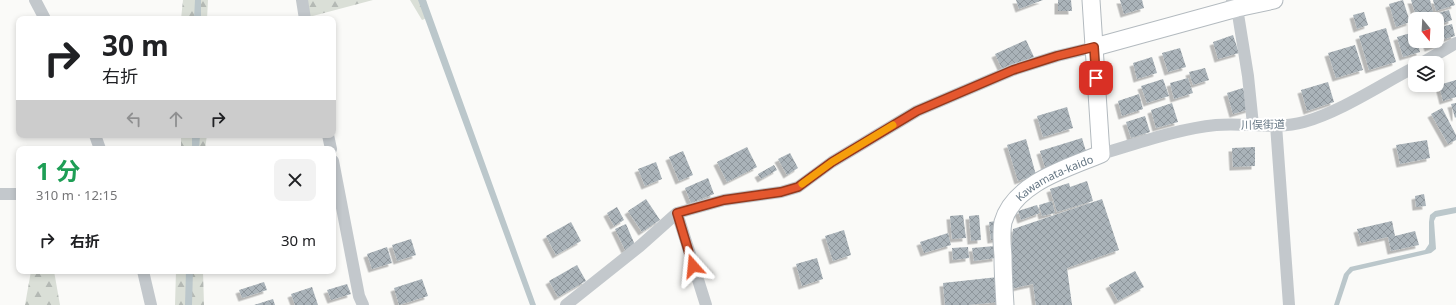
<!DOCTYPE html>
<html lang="ja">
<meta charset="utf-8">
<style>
:root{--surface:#fff;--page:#f2f2f2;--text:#202124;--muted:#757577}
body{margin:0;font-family:"Noto Sans","Noto Sans JP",sans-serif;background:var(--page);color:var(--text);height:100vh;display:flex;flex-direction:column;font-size:15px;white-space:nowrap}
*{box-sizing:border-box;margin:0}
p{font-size:13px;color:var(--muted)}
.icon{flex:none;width:22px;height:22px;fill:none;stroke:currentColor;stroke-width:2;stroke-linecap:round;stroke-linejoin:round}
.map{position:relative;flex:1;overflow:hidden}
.panel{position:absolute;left:16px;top:146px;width:320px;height:128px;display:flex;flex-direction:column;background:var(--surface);border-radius:8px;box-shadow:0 2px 6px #0003}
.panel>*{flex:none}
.guide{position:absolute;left:16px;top:16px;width:320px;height:122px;border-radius:8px;box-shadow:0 2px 6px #0003;background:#fff;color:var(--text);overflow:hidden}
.needle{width:26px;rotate:162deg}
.buttons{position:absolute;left:1408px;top:12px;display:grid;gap:8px}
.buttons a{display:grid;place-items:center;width:36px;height:36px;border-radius:8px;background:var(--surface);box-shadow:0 2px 6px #0003;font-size:20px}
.pin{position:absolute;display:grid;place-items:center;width:34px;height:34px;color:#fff;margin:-17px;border-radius:8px;box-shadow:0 2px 6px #0006}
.me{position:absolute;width:44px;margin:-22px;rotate:342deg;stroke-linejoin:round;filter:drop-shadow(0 0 3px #0008)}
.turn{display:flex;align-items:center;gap:14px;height:84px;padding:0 20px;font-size:18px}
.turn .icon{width:52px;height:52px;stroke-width:2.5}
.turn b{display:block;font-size:28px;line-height:34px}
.lanes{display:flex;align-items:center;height:38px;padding:0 20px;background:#0003;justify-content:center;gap:20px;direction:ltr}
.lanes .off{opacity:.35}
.round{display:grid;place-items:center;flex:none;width:42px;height:42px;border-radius:8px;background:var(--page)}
.head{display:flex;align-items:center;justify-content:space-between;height:68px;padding:0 20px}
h1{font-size:24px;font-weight:700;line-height:30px;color:#1e9e55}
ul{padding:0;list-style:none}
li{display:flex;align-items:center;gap:12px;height:52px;padding:0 20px}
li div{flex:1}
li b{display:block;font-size:15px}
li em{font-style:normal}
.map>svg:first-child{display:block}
.forest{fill:url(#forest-firs)}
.water{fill:#bbc7cb}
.building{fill:url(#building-cross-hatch);filter:url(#shadow)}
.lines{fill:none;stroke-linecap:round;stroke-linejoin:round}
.secondary-casing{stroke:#b3babf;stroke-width:19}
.street{stroke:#c3c8cc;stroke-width:12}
.secondary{stroke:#fff;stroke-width:17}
.route-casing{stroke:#94391e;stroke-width:10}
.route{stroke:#e4572e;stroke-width:7}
.slow{stroke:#f59e0b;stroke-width:7}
.labels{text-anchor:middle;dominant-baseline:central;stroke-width:4;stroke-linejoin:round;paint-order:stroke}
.street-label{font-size:11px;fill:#657683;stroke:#fff}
</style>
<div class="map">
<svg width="1456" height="305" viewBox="0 0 1456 305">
<defs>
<pattern id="forest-firs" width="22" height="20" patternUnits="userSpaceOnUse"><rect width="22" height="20" fill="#dadfd7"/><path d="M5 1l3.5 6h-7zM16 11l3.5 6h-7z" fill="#b4b9b4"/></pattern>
<pattern id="building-cross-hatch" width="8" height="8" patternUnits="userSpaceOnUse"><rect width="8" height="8" fill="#aab3b9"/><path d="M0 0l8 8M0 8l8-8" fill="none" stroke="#8e969c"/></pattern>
<filter id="shadow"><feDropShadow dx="-3.5" dy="3.5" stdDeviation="0" flood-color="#0004"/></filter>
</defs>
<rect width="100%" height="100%" fill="#fafaf8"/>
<path class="forest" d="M183 0H208L207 19H181Z
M307 0H373L309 17Z
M410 0H426L430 17 422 20Z
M181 135H207L205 149H181Z
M31 271H54L60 305H25Z
M176 271H203L204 305H175Z"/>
<path class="water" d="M195 0H201V19H194Z
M418 0H426L536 305H530Z
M192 135H200L199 149H192Z
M1456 207V213L1436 217 1434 221 1436 249 1431 253 1353 271 1349 275 1339 305H1334L1344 274 1350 267 1425 250 1429 244V222L1430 215 1435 211Z
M186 271H193L192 305H185Z"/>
<path class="building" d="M1016 0H1043L1019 9Z
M1058 0H1071L1072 11H1058Z
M1120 0H1142L1144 8 1124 14Z
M1403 0 1410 22 1396 27 1389 4Z
M1411 0H1430L1434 16 1424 19H1417Z
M1433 0H1453L1455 5 1436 11Z
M1449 10 1452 20 1441 24 1438 13Z
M1364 12 1368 25 1357 29 1353 15Z
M1452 24 1455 36 1445 39 1441 27Z
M1386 28 1396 62 1369 70 1359 36Z
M1414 32 1415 41H1417L1420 52 1403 57 1397 37Z
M1437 33 1441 44 1428 48 1426 41H1437Z
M1233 35 1239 53 1218 59 1213 42Z
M1026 40 1034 57 1003 71 995 54Z
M1355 45 1363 70 1336 78 1328 53Z
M1180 48 1186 67 1168 72 1162 53Z
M1152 57 1157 73 1137 79 1133 63Z
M1205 68 1209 80 1193 85 1189 72Z
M1188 78 1193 93 1174 99 1170 83Z
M1163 79 1169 96 1147 103 1141 86Z
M1456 80V97L1443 101 1439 85Z
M1328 82 1334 102 1307 111 1301 90Z
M1243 88 1250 109 1233 114 1227 93Z
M1139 94 1143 109 1122 116 1118 101Z
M1172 103 1178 122 1156 128 1151 110Z
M1456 103V117L1455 118 1451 104Z
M1067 107 1073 128 1043 137 1037 116Z
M1442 108 1456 135V140L1448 144 1431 114Z
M1145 116 1150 132 1131 138 1126 122Z
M1082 138 1087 155 1045 167 1040 151Z
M1026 139 1036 175 1018 181 1007 145Z
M1427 140 1430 158 1400 164 1396 145Z
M747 147 757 167 727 182 717 162Z
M1255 147V166L1233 167 1232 148Z
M683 151 693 175 679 181 669 157Z
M790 153 798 168 787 175 778 159Z
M656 162 662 179 645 186 638 169Z
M774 165 777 170 761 179 758 174Z
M708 178 714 194 691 203 685 188Z
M1087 181 1093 201 1057 212 1050 189 1069 183 1070 187Z
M1424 194 1426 206 1416 207 1415 196Z
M646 199 660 220 642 232 628 211Z
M1102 199 1119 250 1067 268 1072 305H1036L1033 284 1011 289 1010 261 1013 229Z
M1052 201 1055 213 1042 216 1039 205Z
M1037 205 1040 213 1021 220 1018 211Z
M617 207 624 220 614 226 607 213Z
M963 215 966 238 952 239 950 216Z
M979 215 981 240 971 241 969 216Z
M996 221 998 239 991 240 989 222Z
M1392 221 1395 236 1415 231 1419 245 1391 251 1388 237 1361 243 1357 229Z
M571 222 581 241 556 255 546 236Z
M626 224 635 245 625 250 615 229Z
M844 230 851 255 833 261 825 236Z
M948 233 951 245 924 253 920 242Z
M411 239 416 255 397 261 392 245Z
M995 246 996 258 974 261 972 248Z
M387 247 392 263 372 269 367 254Z
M968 247 969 258 953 260 952 248Z
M817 258 823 279 802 286 796 264Z
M577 265 586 281 558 297 549 281Z
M1135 271 1144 287 1118 301 1109 285Z
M998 277 1000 302 968 305H945L943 283Z
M422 279 428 296 399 305 394 288Z
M264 282 267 290 242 298 239 290Z
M347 284 351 294 331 300 327 290Z
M312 287 318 305H295L291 294Z
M273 299 275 305H254Z"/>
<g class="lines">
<g class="secondary-casing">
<g id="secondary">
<path d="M1095 47 1237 8 1274 0"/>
<path id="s1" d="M1005 305C1004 289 1003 272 1003 256 1002 245 1001 232 1003 222 1014 183 1068 168 1101 154L1091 0"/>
</g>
</g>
<path class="street" d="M35 0 45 19
M302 0 305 19
M1232 0 1237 8 1248 76 1253 125
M1422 63 1456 43
M1276 125 1289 305
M95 135 100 149
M328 135 331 149
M1101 154C1139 143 1177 129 1216 125 1245 122 1275 130 1304 122 1342 111 1380 85 1415 67
M333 161 359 296 363 305
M0 194H19
M677 213 706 305
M143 271 151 305
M566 305 640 246 677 213 724 200 781 192 798 187 832 162 917 111 1013 70 1057 56 1095 47"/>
<use href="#secondary" class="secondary"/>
</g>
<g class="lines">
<g class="route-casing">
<path id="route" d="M693 266 677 213 724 200 781 192 798 187 832 162 917 111 1013 70 1057 56 1094 47 1096 78"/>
</g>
<use href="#route" class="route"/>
<path class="slow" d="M802 184 832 162 893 125"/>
</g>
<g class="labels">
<g class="street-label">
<text transform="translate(1263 124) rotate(-1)">川俣街道</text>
<text stroke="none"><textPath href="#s1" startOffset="154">Kawamata-kaido</textPath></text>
</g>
</g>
</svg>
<div class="buttons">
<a><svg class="needle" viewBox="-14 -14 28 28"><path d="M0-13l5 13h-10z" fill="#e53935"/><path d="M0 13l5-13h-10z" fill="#757577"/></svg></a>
<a><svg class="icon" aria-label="layers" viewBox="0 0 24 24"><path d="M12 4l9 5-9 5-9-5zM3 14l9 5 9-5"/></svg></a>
</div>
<div class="pin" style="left:1096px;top:78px;background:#d93025"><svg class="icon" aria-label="arrive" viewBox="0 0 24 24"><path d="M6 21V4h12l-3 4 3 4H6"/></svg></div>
<svg class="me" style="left:693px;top:266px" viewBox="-20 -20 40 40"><path d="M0-17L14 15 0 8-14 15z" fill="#e4572e" stroke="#fff" stroke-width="4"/></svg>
<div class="guide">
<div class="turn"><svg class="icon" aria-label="right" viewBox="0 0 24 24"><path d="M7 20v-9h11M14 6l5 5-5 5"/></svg><div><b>30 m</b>右折</div></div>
<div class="lanes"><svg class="icon off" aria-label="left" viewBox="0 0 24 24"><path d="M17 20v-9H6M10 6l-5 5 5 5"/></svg><svg class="icon off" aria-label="ahead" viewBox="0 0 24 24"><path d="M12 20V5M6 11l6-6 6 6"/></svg><svg class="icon" aria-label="right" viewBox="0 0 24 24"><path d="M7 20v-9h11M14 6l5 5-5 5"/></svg></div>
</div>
<section class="panel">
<div class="head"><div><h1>1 分</h1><p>310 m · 12:15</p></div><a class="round"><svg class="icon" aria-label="close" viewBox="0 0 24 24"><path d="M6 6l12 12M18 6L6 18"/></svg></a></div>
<ul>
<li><svg class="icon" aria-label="right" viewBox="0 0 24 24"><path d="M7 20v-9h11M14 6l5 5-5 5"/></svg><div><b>右折</b></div><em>30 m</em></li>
</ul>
</section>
</div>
